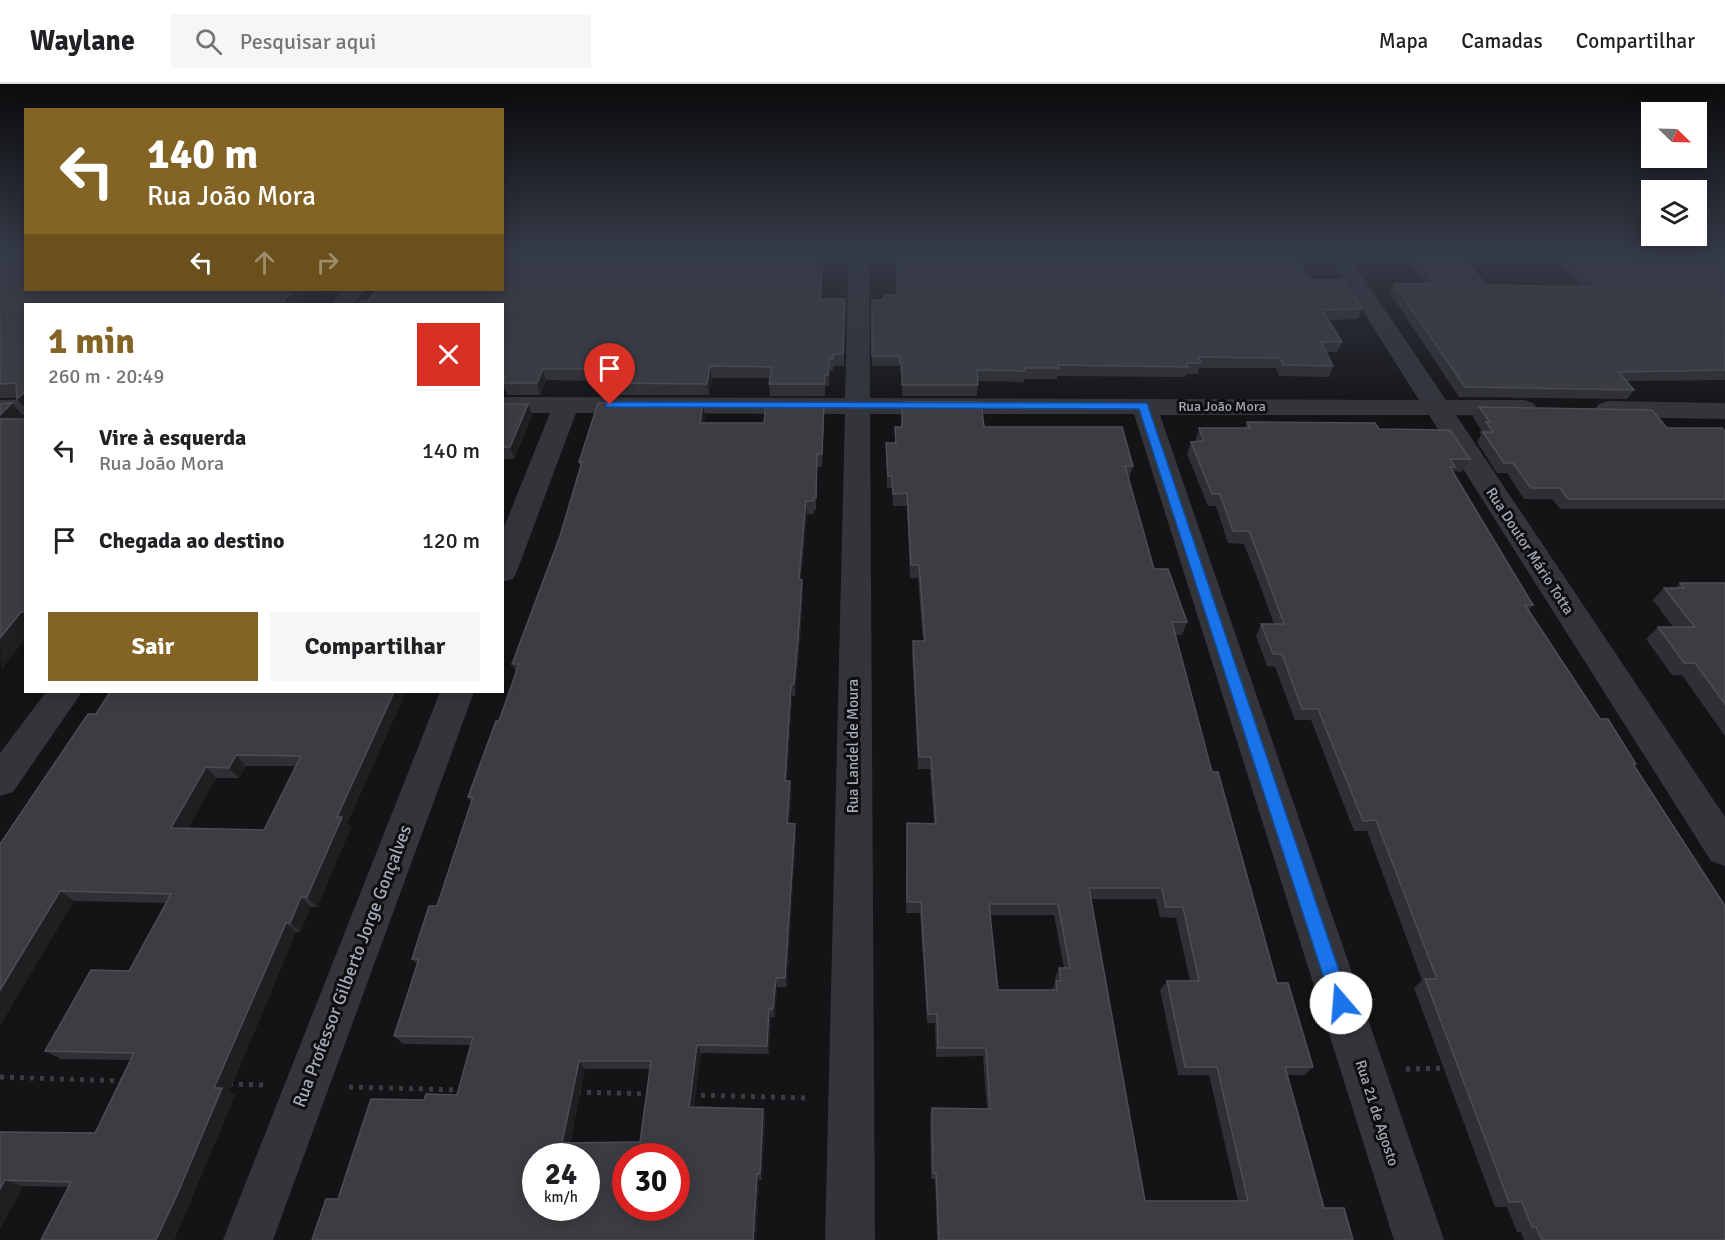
<!DOCTYPE html>
<html lang="pt">
<meta charset="utf-8">
<style>
:root{--surface:#fff;--page:#f6f6f6;--text:#202124;--muted:#757577;--line:#e0e0e0;--accent:#846424}
body{margin:0;font-family:Signika,sans-serif;background:var(--page);color:var(--text);height:100vh;display:flex;flex-direction:column;font-size:22px;white-space:nowrap}
*{box-sizing:border-box;margin:0}
p{font-size:20px;color:var(--muted)}
.icon{flex:none;width:33px;height:33px;fill:none;stroke:currentColor;stroke-width:2;stroke-linecap:round;stroke-linejoin:round}
.map{position:relative;flex:1;overflow:hidden}
.panel{position:absolute;left:24px;top:219px;width:480px;height:390px;display:flex;flex-direction:column;background:var(--surface);border-radius:0px;box-shadow:0 3px 15px #0003}
.panel>*{flex:none}
.top-card{position:absolute;left:24px;top:24px;width:480px;height:183px;border-radius:0px;box-shadow:0 3px 15px #0003;background:#846424;color:#fff;overflow:hidden}
.needle{width:39px;rotate:113deg}
.controls{position:absolute;left:1641px;top:18px;display:grid;gap:12px}
.controls a{display:grid;place-items:center;width:66px;height:66px;border-radius:0px;background:var(--surface);box-shadow:0 3px 15px #0003;font-size:30px}
.speed{position:absolute;left:522px;top:1059px;display:flex;gap:12px;font-size:30px;font-weight:700;text-align:center}
.speed>*{display:grid;place-content:center;width:78px;height:78px;border-radius:50%;background:var(--surface);box-shadow:0 3px 15px #0003;line-height:1}
.speed small{font-size:15px;font-weight:400}
.speed .limit{border:9px solid #d22;background:#fff;color:#111}
.pin{position:absolute;display:grid;place-items:center;width:51px;height:51px;color:#fff;margin:-62px -26px;border-radius:50% 50% 50% 0;rotate:-45deg;box-shadow:0 0 6px #0007}
.pin .icon{rotate:45deg}
.me{position:absolute;width:66px;margin:-33px;rotate:342deg;stroke-linejoin:round;filter:drop-shadow(0 0 4px #0008)}
.turn{display:flex;align-items:center;gap:21px;height:126px;padding:0 24px;font-size:27px}
.turn .icon{width:78px;height:78px;stroke-width:2.5}
.turn b{display:block;font-size:42px;line-height:51px}
.lanes{display:flex;align-items:center;height:57px;padding:0 24px;background:#0003;justify-content:center;gap:30px;direction:ltr}
.lanes .off{opacity:.35}
.round{display:grid;place-items:center;flex:none;width:63px;height:63px;border-radius:0px;background:var(--page)}
.summary{display:flex;align-items:center;justify-content:space-between;height:102px;padding:0 24px}
h1{font-size:36px;font-weight:800;line-height:45px;color:var(--accent)}
.button{display:flex;gap:12px;margin-top:auto;padding:12px 24px}
.button a{flex:1;height:69px;border-radius:0px;background:var(--accent);color:#fff;font-size:24px;font-weight:800;line-height:69px;text-align:center}
.button a+a{background:var(--page);color:var(--text)}
ul{padding:0;list-style:none}
li{display:flex;align-items:center;gap:18px;height:90px;padding:0 24px}
li div{flex:1}
li b{display:block;font-size:22px}
li em{font-style:normal}
header{display:flex;align-items:center;gap:36px;box-sizing:border-box;height:84px;padding:0 30px;background:var(--surface);border-bottom:2px solid var(--line)}
header strong{font-size:28px}
nav{display:flex;gap:33px;margin-inline-start:auto;font-size:21px}
.search{width:420px;height:54px;background:var(--page);display:flex;align-items:center;gap:15px;box-sizing:border-box;padding:0 21px;border-radius:0px;color:var(--muted);font-size:22px}
.map>svg:first-child{display:block}
.lines{fill:none;stroke-linecap:round;stroke-linejoin:round}
.path{stroke:#3a3c42;stroke-width:5;stroke-dasharray:4 6;stroke-linecap:butt}
.minor{fill:#34353b;fill-rule:evenodd}
.wall{fill:#303034;fill-rule:evenodd}
.shaded-wall{fill:#1f1f22}
.building{fill:#3c3d42;stroke:#4c4e55;stroke-width:1.5;fill-rule:evenodd}
.route{fill:#1a73e8;stroke:#114b97;stroke-width:1.5}
.labels{text-anchor:middle;dominant-baseline:central;stroke-width:6;stroke-linejoin:round;paint-order:stroke}
.far-street-label{font-size:14px;fill:#a4aab8;stroke:#0f0f11}
.street-label{font-size:15px;fill:#a4aab8;stroke:#0f0f11}
.near-street-label{font-size:18px;fill:#a4aab8;stroke:#0f0f11}
</style>
<header>
<strong>Waylane</strong>
<div class="search"><svg class="icon" aria-label="search" viewBox="0 0 24 24"><circle cx="10" cy="10" r="6"/><path d="M15 15l6 6"/></svg>Pesquisar aqui</div>
<nav><a>Mapa</a><a>Camadas</a><a>Compartilhar</a></nav>
</header>
<div class="map">
<svg width="1725" height="1156" viewBox="0 0 1725 1156">
<rect width="100%" height="100%" fill="#141416"/>
<g class="lines">
<path class="path" d="M1406 985 1446 984
M0 993 125 997
M229 1000 263 1001
M349 1003 461 1006
M577 1008 650 1010
M691 1011 809 1014"/>
<path class="minor" d="M849 168H869L870 314 1419 316 1326 168H1346L1446 316H1524L1533 319 1537 324 1533 329 1524 332 1456 331 1725 733V782L1711 777 1429 331H1160L1444 1156H1394L1134 330H870L875 1156H825L845 330 576 329 517 487 513 495 502 498V448L550 329H502V313L845 314Z
M342 206H364L354 220H332Z
M26 315V331L0 332V316Z
M1608 317 1725 319V335L1608 333 1599 330 1595 325 1599 320Z
M46 608H82L13 708 0 712V669Z
M440 608H474L273 1156H223Z"/>
</g>
<path class="wall" d="M0 168 26 206H316L314 208 26 220V325L17 314H0Z
M502 168H823L821 215H845L844 282H833V287H830L829 302H825V312H770L769 300 770 294H712L709 311H608L605 299 606 297 546 296 540 311H507L505 305H502V220L368 217Z
M1399 168H1458L1486 201 1581 202 1546 168H1725V296L1627 297 1634 306 1627 315 1459 313 1390 209 1394 200H1424Z
M1310 196 1362 225 1357 235 1329 236 1342 258 1337 268H1326L1333 282 1329 293 1279 292 1276 284H1199L1198 290H1186L1185 293 1057 292V295H1024V298L978 297 977 312H902V289H900V282H872V216Z
M502 320H528L532 331 514 375H503L502 377Z
M1479 323 1667 344 1725 347V425H1560L1552 415H1524L1507 389H1497L1477 358 1481 351 1480 349 1481 346 1473 333Z
M705 331 704 339H764L824 331 822 383H817L816 426H814V430H807L801 496H802L803 508 800 555 795 612H792L787 697 792 708 789 740 796 751 787 903H777L775 933H771L769 970 701 969 694 1023 763 1025 765 1032 762 1096H759L756 1156H312L338 1115 424 1016 457 1011 471 961 403 960 394 952 417 880 412 875 437 822 471 718 468 713 499 637 516 588 512 580 560 452 581 384 579 378ZM585 985H650L640 1058 570 1059Z
M1247 338 1379 345 1470 375 1462 388 1453 387 1533 521 1529 526 1600 635 1636 680 1634 681 1725 1156H1524L1521 1148H1517L1507 1123H1495L1414 904 1422 896 1367 747H1354L1311 636H1295L1275 583 1267 582 1256 552 1261 540H1274L1258 496 1244 460 1228 459 1216 422H1208L1187 370 1191 358H1195L1199 344H1245Z
M895 343H984L1133 382 1129 395 1154 485 1187 538 1182 551H1175L1212 688 1277 899 1313 983 1304 991H1288L1324 1124 1353 1156H937L935 1095H931L930 1032 932 1024 987 1025 983 972 936 973 935 939H927L920 829H906L907 739 934 740 930 685H918L912 569 913 557H923L918 494H910L907 422H893L892 404H887L886 359H895ZM1091 815H1156L1160 833 1176 834 1190 897H1167L1160 906 1178 991H1209L1238 1117H1145ZM990 831H1054L1064 884H1059L1055 894 1056 897 1052 906H998Z
M1680 499H1725V652L1682 591H1672L1646 555 1658 543H1673L1653 516 1664 504H1676Z
M406 608 347 739 351 743 317 823H311L300 848H296L229 1008 235 1011 174 1156H41L68 1103 23 1102 0 1145V1048L95 1049 131 976 61 975 45 967 129 887 166 819 74 817 0 941V760L96 630ZM246 682H295L264 746 188 744 216 694H239Z"/>
<path class="shaded-wall" d="M823 168 821 227 820 215Z
M293 206H307L308 208 299 220H281Z
M830 275V287L829 302 828 291Z
M710 282 712 294 709 311 707 300Z
M543 285 546 296 540 311 537 299Z
M26 307V325L17 315Z
M12 319 24 333 8 349 0 339V331Z
M703 319 705 331 702 351 700 339Z
M824 319V331L822 383V370Z
M528 320 532 331 514 375 510 363Z
M806 417 807 430 800 508 799 495Z
M802 496 803 508 795 612 794 600Z
M21 528 26 532V554L1 586 0 554Z
M791 601 792 612 786 708 785 697Z
M394 608H406L347 739 351 743 317 823 307 813 337 733Z
M236 671 246 682 239 694 229 684Z
M206 683 216 694 183 754 171 744Z
M790 697 792 708 788 750 787 739Z
M795 740 796 751 787 903 785 894Z
M60 807 74 817 0 941V906Z
M301 813 311 823 300 848 290 839Z
M286 839 296 848 229 1008 235 1011 174 1156H156L214 1004Z
M776 894 777 903 775 933 773 925Z
M769 925 771 933 769 970 767 962Z
M697 961 701 969 693 1030 689 1023Z
M579 977 585 985 569 1065 562 1059Z
M763 1025 765 1032 762 1096 760 1090Z
M757 1090 759 1096 756 1156H753Z
M5 1096 23 1102 0 1145V1105Z"/>
<path class="building" d="M0 168H26V206H293L281 220H26V307L17 315 16 299 0 300Z
M502 168H823L820 215H845L843 270H833V275H830L828 291H825L824 300H769L772 283 710 282 707 300 605 299 610 285H543L537 299H503L506 293H502V220H358L360 217H368L376 206H502Z
M897 168H1292L1310 196H1343L1362 225 1322 226 1342 258H1321L1333 282 1283 281 1280 274 1198 273 1201 279H1187L1188 283 1058 281 1059 284H1025V287L977 286 978 301H902V279H900V272H872V216H884V211H897Z
M1410 168H1458L1486 201 1597 203 1560 168H1725V286L1619 288 1634 306 1465 303 1394 200H1436Z
M902 318H981L984 343H1122L1133 382H1125L1154 485H1168L1187 538H1172L1212 688H1218L1277 899H1288L1313 983H1285L1324 1124H1344L1353 1156H939L936 1089H933L932 1024 990 1025 986 964H938L937 930H928L921 818H907V739L936 740 931 673H919L913 557H925L919 481H911L907 409 893 410 892 392H888L886 359H896L895 343H902ZM1089 804H1162L1166 823H1183L1199 897H1167L1185 983H1217L1248 1117H1145ZM989 820H1058L1070 884H1059L1061 897H1056L1057 906H998Z
M12 319 0 331V320Z
M598 319H703L700 339H764L766 319H824L822 370H817L816 414H813V417H806L799 495 802 496 799 542 794 600 791 601 785 697H790L787 739 795 740 785 894H776L773 925H769L767 962 697 961 689 1023 763 1025 760 1090H757L753 1156H312L326 1115H338L371 1015 424 1016 426 1010 457 1011 473 953 394 952 419 875H412L429 822H437L473 713H468L496 637H499L519 580H512L560 452 582 378H579ZM579 977H651L640 1058 562 1059ZM536 1072H586V1124H536ZM626 1072H676V1124H626Z
M502 320H528L510 363H502Z
M1479 323 1652 326 1667 344H1722L1725 347V415H1568L1560 404H1531L1513 379H1504L1483 348H1493L1486 338H1490Z
M0 335H26V526L24 528H21L0 554Z
M1247 338 1375 339 1379 345 1450 346 1470 375H1450L1455 383H1450L1533 521H1525L1600 635H1608L1636 680H1633L1725 822V1156H1542L1536 1143H1532L1522 1118H1509L1425 895H1437L1376 736 1363 737 1318 625H1302L1282 570H1273L1261 540H1284L1263 483 1249 447H1233L1220 410H1212L1191 358 1204 357 1199 344H1250Z
M1680 499H1725V620L1695 579H1684L1658 543H1695L1664 504H1684Z
M110 608H394L337 733H342L307 813H301L290 839H286L214 1004H222L177 1111 156 1156H41L71 1098 5 1096 0 1105V1048L95 1049 134 969 45 967 91 886 129 887 171 810 60 807 0 906V760L88 630H96ZM236 671 301 672 264 746 171 744 206 683 229 684Z"/>
<linearGradient id="sky" x2="0" y2="1"><stop stop-color="#0b0b0c"/><stop offset="0.51" stop-color="#343a47"/><stop offset="1" stop-color="#343a47" stop-opacity="0"/></linearGradient>
<rect width="1725" height="329" fill="url(#sky)"/>
<path class="route" d="M610 318 1147 319 1350 919 1347 925 1341 928 1335 925 1332 919 1139 325 606 323V319Z"/>
<g class="labels">
<g class="far-street-label">
<text x="1222" y="322">Rua João Mora</text>
</g>
<g class="street-label">
<text transform="translate(1530 467) rotate(57)">Rua Doutor Mário Totta</text>
<text transform="translate(853 662) rotate(-90)">Rua Landel de Moura</text>
<text transform="translate(1377 1029) rotate(72)">Rua 21 de Agosto</text>
</g>
<g class="near-street-label">
<text transform="translate(352 882) rotate(-69)">Rua Professor Gilberto Jorge Gonçalves</text>
</g>
</g>
</svg>
<div class="controls">
<a><svg class="needle" viewBox="-14 -14 28 28"><path d="M0-13l5 13h-10z" fill="#e53935"/><path d="M0 13l5-13h-10z" fill="#757577"/></svg></a>
<a><svg class="icon" aria-label="layers" viewBox="0 0 24 24"><path d="M12 4l9 5-9 5-9-5zM3 14l9 5 9-5"/></svg></a>
</div>
<div class="speed"><div>24<small>km/h</small></div><div class="limit">30</div></div>
<div class="pin" style="left:610px;top:321px;background:#d93025"><svg class="icon" aria-label="arrive" viewBox="0 0 24 24"><path d="M6 21V4h12l-3 4 3 4H6"/></svg></div>
<svg class="me" style="left:1341px;top:919px" viewBox="-20 -20 40 40"><circle r="19" fill="#fff"/><path d="M0-13L10 11 0 6-10 11z" fill="#1a73e8"/></svg>
<div class="top-card">
<div class="turn"><svg class="icon" aria-label="left" viewBox="0 0 24 24"><path d="M17 20v-9H6M10 6l-5 5 5 5"/></svg><div><b>140 m</b>Rua João Mora</div></div>
<div class="lanes"><svg class="icon" aria-label="left" viewBox="0 0 24 24"><path d="M17 20v-9H6M10 6l-5 5 5 5"/></svg><svg class="icon off" aria-label="ahead" viewBox="0 0 24 24"><path d="M12 20V5M6 11l6-6 6 6"/></svg><svg class="icon off" aria-label="right" viewBox="0 0 24 24"><path d="M7 20v-9h11M14 6l5 5-5 5"/></svg></div>
</div>
<section class="panel">
<div class="summary"><div><h1>1 min</h1><p>260 m · 20:49</p></div><a class="round" style="background:#d93025;color:#fff"><svg class="icon" aria-label="close" viewBox="0 0 24 24"><path d="M6 6l12 12M18 6L6 18"/></svg></a></div>
<ul>
<li><svg class="icon" aria-label="left" viewBox="0 0 24 24"><path d="M17 20v-9H6M10 6l-5 5 5 5"/></svg><div><b>Vire à esquerda</b><p>Rua João Mora</p></div><em>140 m</em></li>
<li><svg class="icon" aria-label="arrive" viewBox="0 0 24 24"><path d="M6 21V4h12l-3 4 3 4H6"/></svg><div><b>Chegada ao destino</b></div><em>120 m</em></li>
</ul>
<div class="button"><a>Sair</a><a>Compartilhar</a></div>
</section>
</div>
